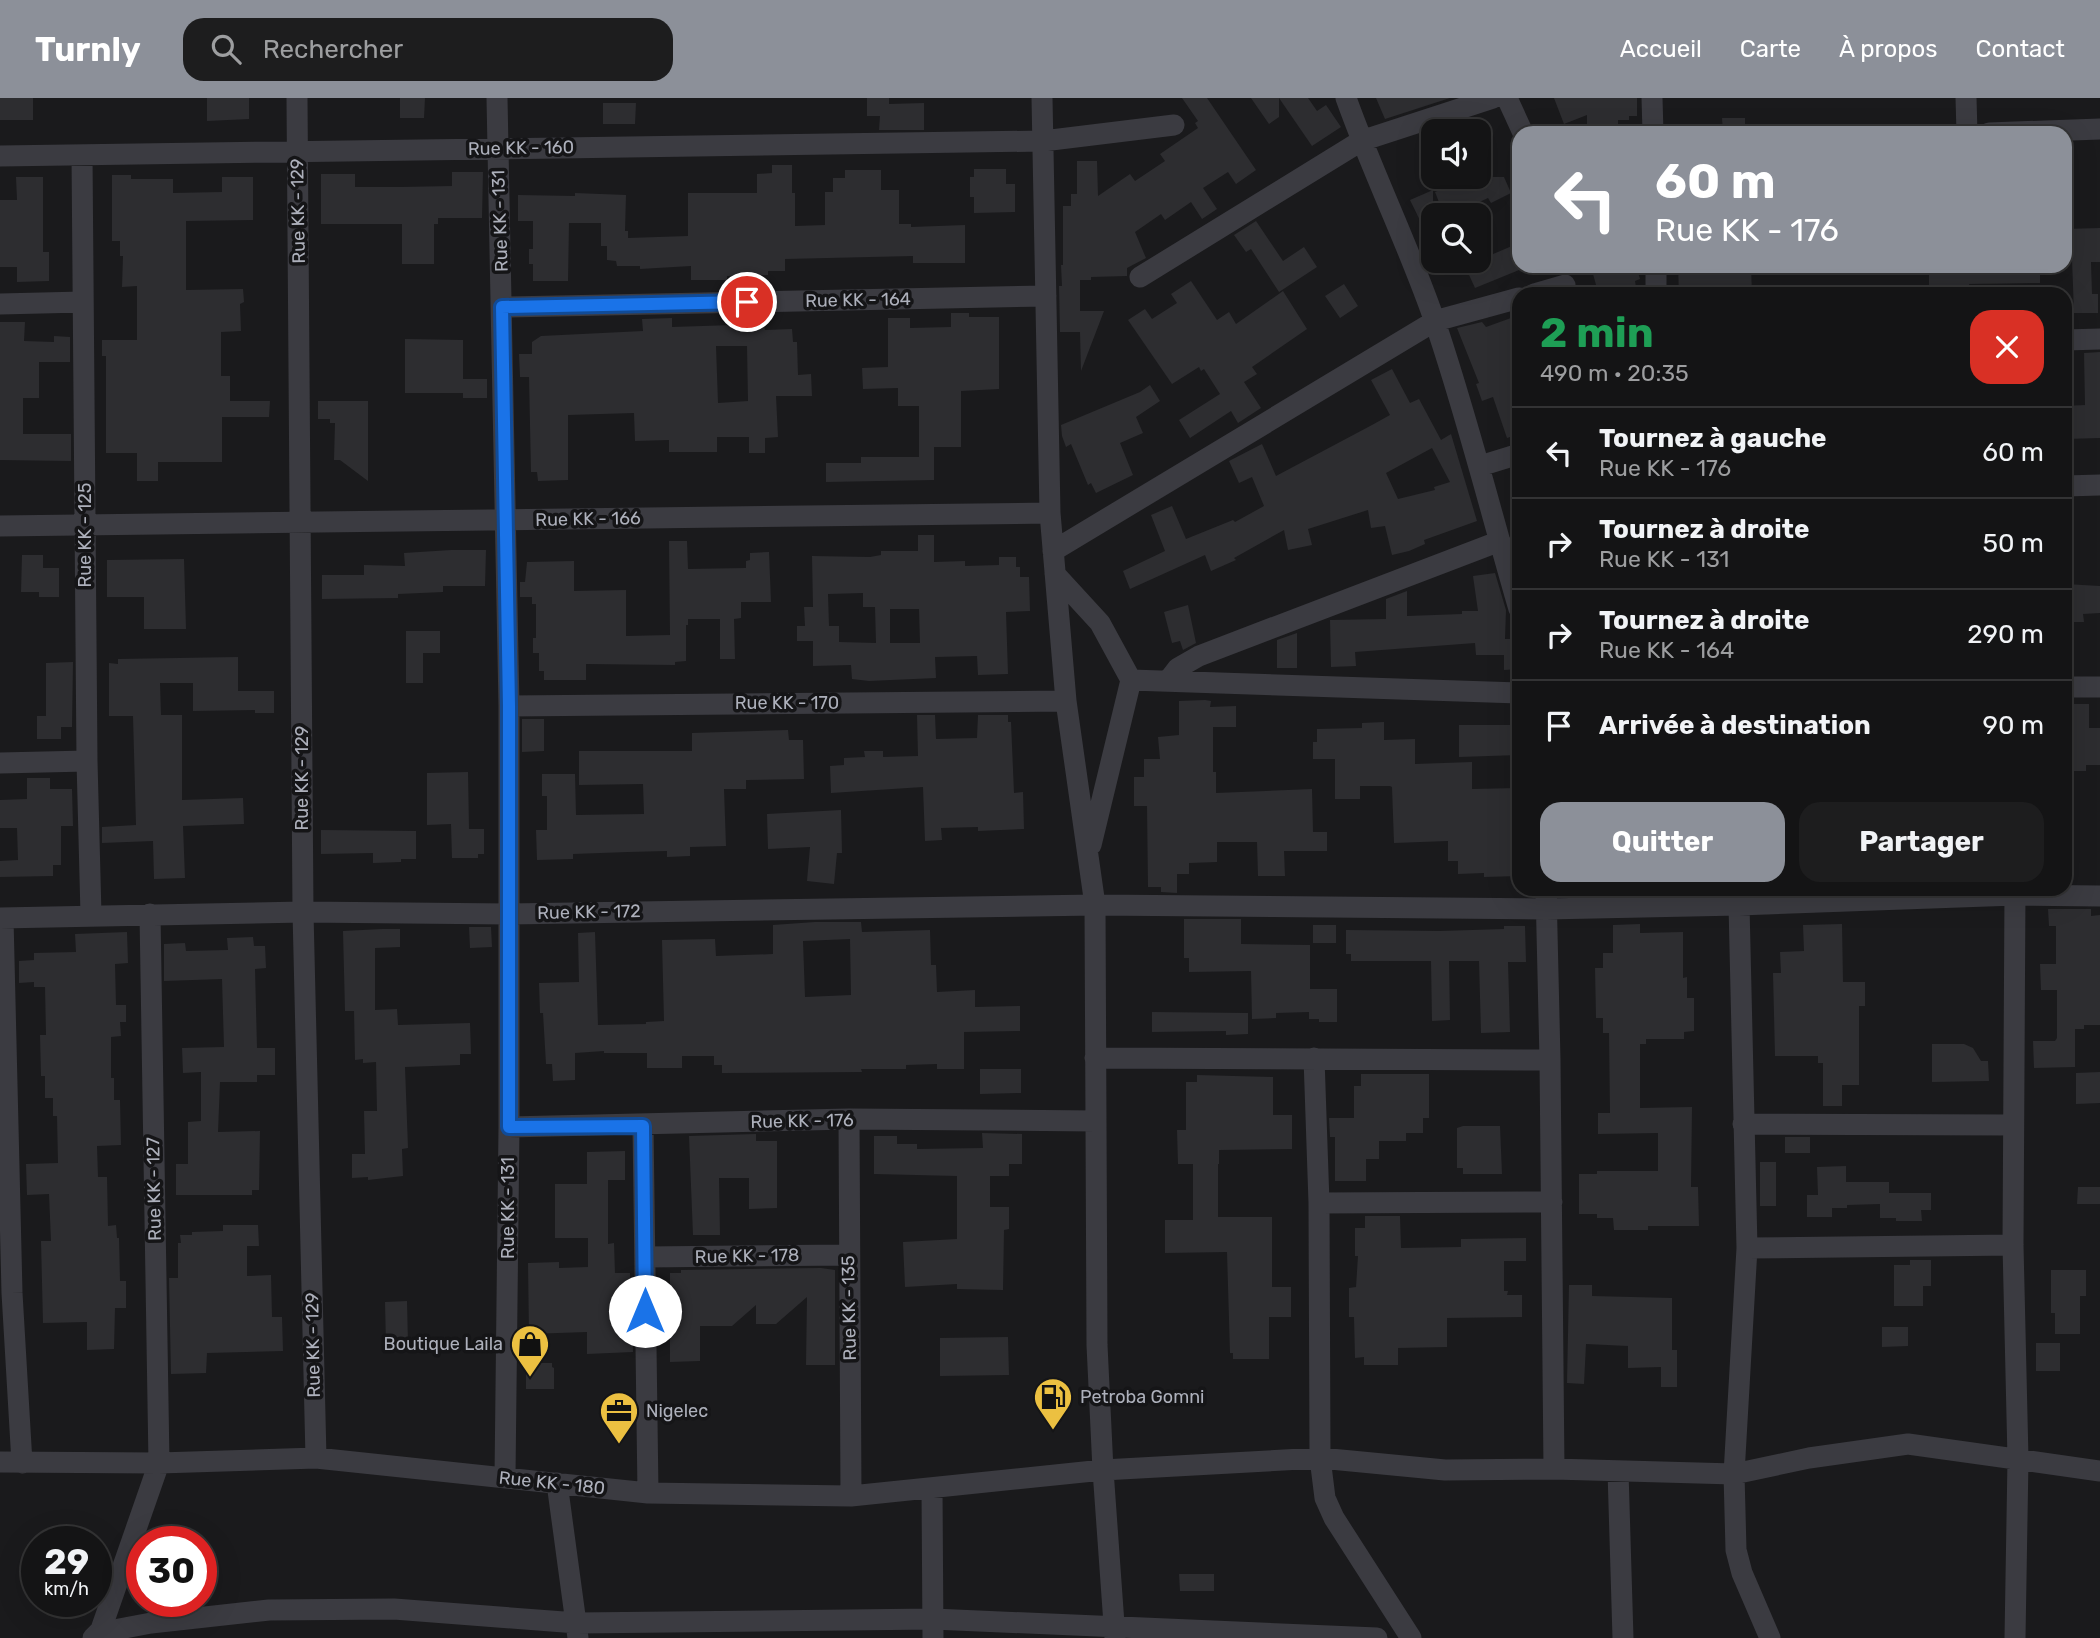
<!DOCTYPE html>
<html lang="fr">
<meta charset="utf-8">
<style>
:root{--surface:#141415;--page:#1d1d1e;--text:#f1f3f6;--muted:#9d9ea0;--line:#333334;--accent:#8c9099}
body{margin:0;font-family:Rubik,sans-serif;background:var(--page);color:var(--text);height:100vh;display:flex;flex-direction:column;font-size:26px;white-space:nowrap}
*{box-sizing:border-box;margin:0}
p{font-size:23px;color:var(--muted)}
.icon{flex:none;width:38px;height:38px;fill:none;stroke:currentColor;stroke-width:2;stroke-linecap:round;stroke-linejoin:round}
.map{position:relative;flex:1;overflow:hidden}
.panel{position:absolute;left:1512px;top:189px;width:560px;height:609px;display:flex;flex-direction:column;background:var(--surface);border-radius:21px;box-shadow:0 7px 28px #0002,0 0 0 2px var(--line)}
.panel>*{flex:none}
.guide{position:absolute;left:1512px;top:28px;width:560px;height:147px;border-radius:21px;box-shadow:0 7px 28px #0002,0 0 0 2px var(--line);background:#8c9099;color:#fff;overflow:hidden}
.controls{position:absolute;left:1421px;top:21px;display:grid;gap:14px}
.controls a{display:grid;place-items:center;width:70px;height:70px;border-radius:14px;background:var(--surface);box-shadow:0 7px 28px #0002,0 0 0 2px var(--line);font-size:35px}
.speed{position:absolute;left:21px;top:1428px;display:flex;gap:14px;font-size:35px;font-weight:700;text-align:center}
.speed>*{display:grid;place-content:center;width:91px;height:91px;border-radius:50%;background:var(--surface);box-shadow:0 7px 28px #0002,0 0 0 2px var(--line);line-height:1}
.speed small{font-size:18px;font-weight:400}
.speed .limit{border:10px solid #d22;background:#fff;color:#111}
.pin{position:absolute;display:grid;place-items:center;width:60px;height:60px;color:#fff;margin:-30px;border:4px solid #fff;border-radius:50%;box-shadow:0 2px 7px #0007}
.me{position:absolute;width:77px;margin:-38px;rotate:0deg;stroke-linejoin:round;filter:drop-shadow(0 0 5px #0008)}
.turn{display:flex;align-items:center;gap:24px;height:147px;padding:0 28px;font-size:32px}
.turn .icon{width:91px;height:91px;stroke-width:2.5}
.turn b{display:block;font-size:49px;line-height:60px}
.round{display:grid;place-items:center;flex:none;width:74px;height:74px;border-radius:21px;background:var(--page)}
.headline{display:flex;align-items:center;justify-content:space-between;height:119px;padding:0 28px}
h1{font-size:42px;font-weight:700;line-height:52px;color:#1e9e55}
.primary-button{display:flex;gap:14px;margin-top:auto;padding:14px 28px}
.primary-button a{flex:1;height:80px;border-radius:21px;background:var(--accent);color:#fff;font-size:28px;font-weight:700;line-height:80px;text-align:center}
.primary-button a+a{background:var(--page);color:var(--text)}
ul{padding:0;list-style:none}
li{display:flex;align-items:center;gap:21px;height:91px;padding:0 28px;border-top:2px solid var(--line)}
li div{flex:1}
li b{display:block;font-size:26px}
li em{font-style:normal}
header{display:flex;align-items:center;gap:42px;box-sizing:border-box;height:98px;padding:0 35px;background:var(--accent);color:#fff}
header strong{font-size:33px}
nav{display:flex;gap:38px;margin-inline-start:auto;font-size:24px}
.search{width:490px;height:63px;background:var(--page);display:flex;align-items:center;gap:18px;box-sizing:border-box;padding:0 24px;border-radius:21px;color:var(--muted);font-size:26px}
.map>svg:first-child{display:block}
.building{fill:#2d2d30;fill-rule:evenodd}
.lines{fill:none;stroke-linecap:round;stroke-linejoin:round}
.minor{stroke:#3b3b41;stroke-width:21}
.route-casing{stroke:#114b97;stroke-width:18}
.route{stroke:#1a73e8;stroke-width:12}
.labels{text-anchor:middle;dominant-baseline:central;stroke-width:7;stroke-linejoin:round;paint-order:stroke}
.street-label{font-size:18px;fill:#adb0bb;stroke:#151517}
.poi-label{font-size:18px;fill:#adb0bb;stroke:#151517;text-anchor:start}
</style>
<header>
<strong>Turnly</strong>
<div class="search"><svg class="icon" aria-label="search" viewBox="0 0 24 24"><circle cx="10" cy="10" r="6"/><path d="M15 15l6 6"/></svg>Rechercher</div>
<nav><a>Accueil</a><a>Carte</a><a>À propos</a><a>Contact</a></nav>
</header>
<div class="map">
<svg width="2100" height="1540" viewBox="0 0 2100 1540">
<rect width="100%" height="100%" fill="#1a1a1c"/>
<path class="building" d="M0 0H33V22H0Z
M207 0H249V21L207 23Z
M400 0H425L424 20H400Z
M867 0H889V6L924 5V32H879L880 18H867Z
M1182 0H1207L1256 72 1236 86 1228 74 1203 90 1217 111 1202 121 1191 104 1165 122 1161 116 1135 134 1146 160 1127 170V178L1091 179V182H1080V213H1104L1081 273 1080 234H1060L1059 188H1062L1061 167H1063V108H1071V96H1077V63H1097L1098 98 1130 76 1135 83 1165 63 1160 56 1198 30 1195 25 1198 23Z
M1251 0H1279V19L1269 26Z
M1279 0H1308L1317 13 1326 7 1341 29 1312 48Z
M1376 0H1450L1385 21Z
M1554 0H1637V18H1629V22H1618V27H1587V17L1564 26Z
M603 5H636L635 26H603Z
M1722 20H1745V35H1723Z
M772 67H792V95H795V128L825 127V94H833V80H845V72H881V92H899V126H911V129L965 127V165H913V158L785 161V173H768V177L727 178V182H691V168L640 171V168H617L616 163 607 162V148H601V125H569L568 183H533V166H529V151H533V123H518V97L575 98V95L626 97 625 133H628V140L688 138V95H757V76L772 75Z
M974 71H1006V86H1015V114L974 115V99H970V79H974Z
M452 74H483L482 120H438V126H434V166H402V126H321V76H355V89H401L452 88Z
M112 77H131V81H173V95L222 94V79H253V122L186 123V192L243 191 244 204 240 206 241 233 221 234V278H230V303H270L269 319H222V364H158V383H137V355H106V258H102V242H137V188L122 189 123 158H120V143H112Z
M16 79H43V154H49V183L17 184V169H0V102H17Z
M1469 79H1475L1478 84 1491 79H1504L1511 95 1491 105 1488 100 1452 117H1444L1435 94Z
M1433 92V149L1410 102Z
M1256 123 1283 163 1304 149 1317 169 1279 194 1251 151 1246 154 1234 137Z
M2100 130V164H2091L2092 196H2098V215H2074L2072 161 2065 162V131Z
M1519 145V168L1524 170 1475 190 1465 168Z
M1621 168H1636L1640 181 1635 183 1637 196H1611L1610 191 1598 194 1593 176Z
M1678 168H1751L1752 196H1679Z
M1929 168H2040V185L1969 186 1970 190 1929 191Z
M1191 183 1217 222 1229 214 1236 226 1283 193 1307 231 1252 269 1257 276 1244 284 1261 310 1238 325 1231 313 1190 340 1179 322 1220 296 1204 271 1201 273 1199 269 1172 286 1128 222 1145 211 1152 221 1177 205 1171 196Z
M1344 186 1358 208 1340 220 1325 198Z
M951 215H969V219H999V291L961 293V349H934V382L826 384V365H861V359H919V308H898V290L863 291 862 270 888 269V220H910V230L951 229Z
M672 220V229L733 227V229L764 228 765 232 792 231 793 244H797L798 277 811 276 812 298H776L778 339 765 340V355H749V339H717V354H669V342L635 343 634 315 568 317V382L538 383 537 374H531L529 279H520L519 256H532V244L541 238 643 233 642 221ZM716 248H747L748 303 718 305Z
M1511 220 1519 243V336L1507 340 1493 299 1482 303 1476 286 1479 285 1457 230 1482 224 1486 229Z
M0 224H25L24 243 54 244V238L70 239V264H39V300H23V336H71V363L0 362Z
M405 241 463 242V281H487V300H463V295H405Z
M2100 254V340L2065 341V308L2085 307 2084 255Z
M1392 271 1410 305 1419 301 1441 342 1451 336 1477 423 1424 442 1425 446 1409 453 1392 457 1385 428 1371 430 1368 412 1308 431 1312 447 1288 452 1284 432 1234 460 1236 462 1211 473 1205 457 1130 491 1123 473 1165 453 1151 417 1172 408 1186 441 1233 422 1235 424 1264 408 1252 379 1239 385 1229 363 1262 346 1276 378 1372 327 1390 317 1371 282ZM1432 350 1450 384 1434 389 1435 392 1398 401 1386 375Z
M1150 287 1160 303 1136 319 1143 335 1120 345 1133 377 1096 395 1091 385 1088 387 1071 346 1066 349 1062 338 1061 327 1140 294Z
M318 303H368V383L340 362H334L335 325H330V321H318Z
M918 437H934V464L965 463V468L999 467V459H1016V469H1020V479H1029L1030 513 1006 514 1008 576 978 577 977 558 935 559 936 580 869 583 852 581 851 567 813 568V543H797V528H805L804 509H813L812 458 870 459 881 457V453H918ZM863 495V509H875L876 545 839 544V528H829L828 496ZM890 511H919L920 545H890Z
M669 443H687L688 471 746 470V463L750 462V455L769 454 771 504H741V520L734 521 735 561H720V521H688V527H686V563L675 564V567L586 566V582H544V573H539V555H533V540H536V506H532V499H520V484H525L527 464 574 463V493L626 492V538L670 537Z
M451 452H486L485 488H443V494L398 496V500L322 501V477H364V467L405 468 404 455Z
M22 457H43V470H59V499H39V494H21Z
M184 461 186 531H144V499H107V462Z
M1495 475 1506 512 1505 541H1519V571L1504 572V557H1476L1475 545 1355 554 1356 568 1331 569 1330 522 1386 521V501L1407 493V518L1462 516V513H1478L1473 478Z
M2065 486 2100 488V515L2083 516 2084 524H2065Z
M1188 507 1196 545 1183 552 1180 543 1172 545 1164 514Z
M406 533H440V555H423V585H406Z
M1297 535V570H1277V542Z
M238 559V593H274V615H255V612L193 613V585H160L161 617H182V702L243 700 244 726 183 728 185 780 154 781 153 743 102 745V729L136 727 133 618H109V565L118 566V561Z
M73 564 72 629H61V641H37V618H46V565Z
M1205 602 1211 603 1210 609 1236 608V629H1213V674H1216V695L1312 691 1313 734H1327V753H1284L1285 778H1258L1257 744H1217V764L1189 765V776H1177V795L1161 794V789H1148L1147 708H1134V679H1144V661H1160L1158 639 1179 637V603Z
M2065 606H2089V630H2100V667H2086V673H2065Z
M917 617H935L936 641 977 640 978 617H1008V624H1011L1014 695 1023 694 1024 731 978 733V729L941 730 942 742 925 743 923 689 831 695 830 668 844 667V660L865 659 864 653H883V659L918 658Z
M522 621H544V653L522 654Z
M1384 624V642L1415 641V666L1472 664V691L1519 690V778L1484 779V775L1458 776V763H1448V743L1394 745 1392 689 1390 688H1360V701H1335V661H1313V644H1317V631L1362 630V625Z
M1459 627H1519V657L1459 659Z
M788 632 789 642H803L804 681 746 682V691H724L726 748 690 749V758L667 759V753L628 754 573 756V761L537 762 536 732H547V698H542V676H575L576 717 644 716 643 686 579 687V653H692V635Z
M468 674 469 731H484V756H478V760H452L451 726 427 727V675Z
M27 680H50V691H72L73 728H61V767H53V778L0 779V763L18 762 17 730H0V702L27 701Z
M841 712 842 755H837L834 786 807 783 810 749 768 751 767 716Z
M321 732 416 733V761H401V764L373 765V755L321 756Z
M2048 811H2091V818L2100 817V927H2084V931H2075V969L2034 970 2033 943H2055L2057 940V892H2041L2040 866H2056V828H2049Z
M1184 821H1241V846L1310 847V891H1337V924H1319V921H1309V914L1276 915V920L1252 921 1251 873 1189 874V860H1184Z
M815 824H861L862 834 930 832 931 867H936L937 894 975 892V909L1020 908V933L964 934V971H937V966L906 967V971H861L862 974 722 975V967H714V958H682V970H647V955H604V953L575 955V982L553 983 552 966H546L543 915H540L539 885 579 884 578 835 595 834 598 927 646 926V924L664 923 662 842 715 841 716 858 773 856V827ZM850 841 851 897 805 899 803 843Z
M1640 826V835L1683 834V880L1687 879V900H1694V933L1684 934V941H1646V946H1640V1010L1692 1009 1691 1089H1698L1699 1128H1648V1132H1614L1613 1120H1597V1116H1579V1076H1597V1073H1658V1035L1598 1036V1015H1610L1609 935H1603V920H1596L1595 870H1603V855H1613V827Z
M1842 826 1843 884H1865V908H1859V987H1842V1008H1823V965H1818V958H1775L1773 875H1781L1780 854 1804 853 1803 827Z
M1313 827H1336V845H1313Z
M1504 828H1525L1526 864H1508L1510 934 1481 935 1479 863H1449L1450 922 1432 923 1431 863H1351V856H1346V832L1440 833 1504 831Z
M469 829H491L492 849 470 850Z
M382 831H400V849L375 850V912L397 911 398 927 470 925 471 956H460V967L405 969 408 1050 402 1051 403 1078 368 1082V1079L352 1080V1056H365L364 1013H377L376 964 363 965V961L355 962 354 913H345L343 833Z
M127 834 128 865 115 866 116 907H126V924H120L121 938 111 939V980H114V1002H120L121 1047 97 1048 98 1079H107L108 1128 116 1127 117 1140H119L120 1183H126V1210H115L114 1251 87 1252V1224L43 1225 41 1143H51L49 1096 27 1097 26 1066 58 1065 57 1018H53V1000H45V978H41L40 937H46L45 889H34V884L19 885V863L34 862V855L76 854 75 836Z
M253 839 254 848H265L266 870 255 871 257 950H275V977H257V984H220L218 1034 260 1033 259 1092H252V1097H176V1066H188V1024L201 1023V974L183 975 182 950 224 949 222 881 164 883V846L185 845 186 853 228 852 227 840Z
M1152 914 1248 915V936L1226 937V933L1152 934Z
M1932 946H1964L1973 950 1981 963H1988L1989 983 1932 984Z
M980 971H1021V995L980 996Z
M2100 974V1005L2076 1006V975Z
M1361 976H1429V1020H1423V1035H1406V1043H1379V1061H1366V1083H1335V1039H1330L1329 1020H1354V988H1361Z
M1197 977 1273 979V1017H1292V1051L1219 1052V1066H1218V1119H1272V1189H1291V1219H1269V1261H1233V1255H1230L1227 1154 1165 1155V1122H1193V1066H1178L1177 1032H1186V984H1197Z
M1463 1028H1500L1502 1076H1463V1070H1457V1030Z
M982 1035 1022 1036V1066H1009V1078H990V1109H1009V1131L1004 1132 1003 1192 957 1191V1186L905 1189 903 1144 957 1141V1078L874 1076V1038H897V1046H917V1051L983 1050Z
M756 1036V1043H777V1110L749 1111V1080H719L720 1137H693L689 1038Z
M1785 1039H1810V1055H1785Z
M625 1053V1082H608V1146L614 1145 615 1175H630L633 1254 587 1256V1234L529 1236 528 1165 559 1164V1170L588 1169V1140H555V1086H587V1054Z
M1760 1064H1776V1108H1760Z
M1846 1068V1084H1889V1095H1931V1112H1921L1922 1123H1896V1120H1880V1106L1847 1107V1110H1832V1119H1807V1097H1818L1817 1069Z
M2078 1089H2100V1106H2077Z
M1365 1118H1400L1401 1150 1461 1149V1141L1526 1140V1163H1504V1193H1508L1507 1197H1522V1219L1447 1220V1249L1398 1250V1267H1364V1259L1355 1260 1354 1219H1349V1190L1356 1189 1358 1158H1355V1130H1365Z
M223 1127H258L259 1148H247V1178L271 1177 272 1219H282L283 1253 207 1255 206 1275 171 1276 169 1180H178V1145H181L180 1137H192V1134L223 1133Z
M1910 1162H1931V1188H1923V1208H1894V1167H1910Z
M821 1170 835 1172V1267H806L807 1199 776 1226H756V1207L732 1228H700V1263L670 1264V1175H681V1172Z
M2051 1172H2086V1198H2080V1236H2055V1215H2051Z
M1569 1187H1592V1198L1672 1200V1252H1677V1289H1661V1269L1628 1270V1248L1586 1246 1584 1286 1567 1285Z
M407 1203 408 1246 386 1247 385 1204Z
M1882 1229H1908V1248L1882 1249Z
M1008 1239 1009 1277 940 1278V1240Z
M2036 1245H2060V1273H2036Z
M526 1265H552V1269L554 1270V1291H526Z
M1179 1476H1214V1493H1180Z"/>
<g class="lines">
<path class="minor" d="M297 0 303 814 316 1360
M497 0 509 608V1029L505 1379
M1042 0 1050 415 1066 603 1095 807 1097 1247 1103 1372 1115 1540
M1346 0C1373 76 1409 148 1435 224 1467 318 1491 415 1519 511
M1507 0 1523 35
M1652 0 1653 35
M1966 0 1967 35
M1989 35 2100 31
M82 57 87 663 91 817
M0 58 1043 43 1174 27
M1656 168V196
M1140 179 1361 43 1493 0
M1534 196 1565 187
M0 206 83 204
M502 209 1046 198
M2065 242 2100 241
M1480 368 1519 356
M2065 388 2100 387
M0 428 1050 415
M1053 453 1435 223 1519 200
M1055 476 1100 525 1131 582 1519 595
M1168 583 1178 570 1199 558 1500 443
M2065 589H2100
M509 608 1066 603
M0 665 87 663
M1091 747 1131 582
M1546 791 1550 962 1554 1371
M2015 791 2013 1147 2018 1361 2015 1540
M1739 807 1747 1150 1734 1376 1736 1452 1742 1475 1770 1540
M0 820 303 814 509 816 1095 807 1546 811 1739 807 2015 797 2100 798
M3 820 12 1195 22 1365
M1095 960 1550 962
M1314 960 1319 1105 1320 1360 1325 1400 1334 1420 1411 1540
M849 1021 851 1398
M1743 1026 2013 1027
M643 1028 648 1395
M509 1029 849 1021 1096 1023
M1319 1105 1552 1104
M1747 1150 2013 1147
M646 1159 848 1157
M0 1364 159 1365 316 1360 648 1395 851 1398 1103 1372 1320 1360 1445 1372 1554 1371 1734 1376 1809 1360 1908 1346 2100 1373
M1618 1373 1623 1540
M557 1385 578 1540
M932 1391 933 1540
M93 1540 98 1535 151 1525 269 1512 394 1511 577 1525 933 1521 1377 1540
M98 1540 159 1365 150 816"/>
</g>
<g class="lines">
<g class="route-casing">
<path id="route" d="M645 1213 643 1028 509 1029V608L502 209 747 204"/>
</g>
<use href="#route" class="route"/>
</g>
<defs>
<g id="shop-pin" transform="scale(2.0125)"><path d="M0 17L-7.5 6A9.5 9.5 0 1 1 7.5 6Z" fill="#ecc041" stroke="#151517"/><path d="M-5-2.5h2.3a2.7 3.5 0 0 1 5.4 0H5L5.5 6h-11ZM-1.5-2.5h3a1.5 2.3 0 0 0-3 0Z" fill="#111"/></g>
<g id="fuel-pin" transform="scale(2.0125)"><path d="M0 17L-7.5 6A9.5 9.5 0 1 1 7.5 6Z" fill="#ecc041" stroke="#151517"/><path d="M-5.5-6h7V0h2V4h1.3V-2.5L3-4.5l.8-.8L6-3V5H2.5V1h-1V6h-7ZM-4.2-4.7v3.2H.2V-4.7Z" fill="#111"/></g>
<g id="office-pin" transform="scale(2.0125)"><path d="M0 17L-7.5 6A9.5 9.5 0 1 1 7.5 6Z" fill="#ecc041" stroke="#151517"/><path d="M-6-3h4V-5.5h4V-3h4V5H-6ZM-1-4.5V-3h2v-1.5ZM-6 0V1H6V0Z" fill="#111"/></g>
</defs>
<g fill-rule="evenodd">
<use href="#shop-pin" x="530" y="1246"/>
<use href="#fuel-pin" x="1053" y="1299"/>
<use href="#office-pin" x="619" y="1313"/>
</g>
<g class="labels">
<g class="street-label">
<text transform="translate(521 50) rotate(-1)">Rue KK - 160</text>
<text transform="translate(298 113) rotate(-91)">Rue KK - 129</text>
<text transform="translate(500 123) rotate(-92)">Rue KK - 131</text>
<text transform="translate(858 202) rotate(-1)">Rue KK - 164</text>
<text transform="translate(588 421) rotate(-1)">Rue KK - 166</text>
<text transform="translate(85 437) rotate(-90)">Rue KK - 125</text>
<text x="787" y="605">Rue KK - 170</text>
<text transform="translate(302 680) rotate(-90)">Rue KK - 129</text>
<text transform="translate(589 814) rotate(-1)">Rue KK - 172</text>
<text transform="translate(802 1023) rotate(-1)">Rue KK - 176</text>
<text transform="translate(154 1091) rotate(-91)">Rue KK - 127</text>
<text transform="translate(508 1110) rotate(-90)">Rue KK - 131</text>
<text transform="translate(747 1158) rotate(-1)">Rue KK - 178</text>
<text transform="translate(849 1210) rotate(-91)">Rue KK - 135</text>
<text transform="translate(313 1247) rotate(-91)">Rue KK - 129</text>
<text transform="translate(552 1385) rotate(6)">Rue KK - 180</text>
</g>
<g class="poi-label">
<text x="503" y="1246" text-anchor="end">Boutique Laila</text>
<text x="1080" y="1299">Petroba Gomni</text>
<text x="646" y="1313">Nigelec</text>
</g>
</g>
</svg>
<div class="controls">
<a><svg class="icon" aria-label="sound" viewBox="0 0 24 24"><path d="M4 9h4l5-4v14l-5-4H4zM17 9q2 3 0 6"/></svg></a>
<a><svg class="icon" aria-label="search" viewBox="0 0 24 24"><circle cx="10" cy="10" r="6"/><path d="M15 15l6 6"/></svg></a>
</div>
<div class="speed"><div>29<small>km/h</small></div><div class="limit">30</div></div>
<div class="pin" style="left:747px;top:204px;background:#d93025"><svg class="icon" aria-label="arrive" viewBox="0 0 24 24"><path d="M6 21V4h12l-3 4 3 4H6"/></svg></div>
<svg class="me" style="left:645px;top:1213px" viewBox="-20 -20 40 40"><circle r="19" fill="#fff"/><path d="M0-13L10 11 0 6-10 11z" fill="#1a73e8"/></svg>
<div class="guide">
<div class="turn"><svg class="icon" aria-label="left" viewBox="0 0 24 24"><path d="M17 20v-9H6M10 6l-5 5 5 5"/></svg><div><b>60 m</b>Rue KK - 176</div></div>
</div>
<section class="panel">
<div class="headline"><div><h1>2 min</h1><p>490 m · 20:35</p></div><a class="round" style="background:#d93025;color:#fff"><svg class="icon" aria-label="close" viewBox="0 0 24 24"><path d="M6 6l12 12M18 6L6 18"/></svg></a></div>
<ul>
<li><svg class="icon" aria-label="left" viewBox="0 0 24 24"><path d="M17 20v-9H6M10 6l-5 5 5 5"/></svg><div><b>Tournez à gauche</b><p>Rue KK - 176</p></div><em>60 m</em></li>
<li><svg class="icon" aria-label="right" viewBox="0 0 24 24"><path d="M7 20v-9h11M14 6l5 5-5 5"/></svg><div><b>Tournez à droite</b><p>Rue KK - 131</p></div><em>50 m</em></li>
<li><svg class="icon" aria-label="right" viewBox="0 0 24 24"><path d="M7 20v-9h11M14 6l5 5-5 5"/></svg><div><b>Tournez à droite</b><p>Rue KK - 164</p></div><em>290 m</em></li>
<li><svg class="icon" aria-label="arrive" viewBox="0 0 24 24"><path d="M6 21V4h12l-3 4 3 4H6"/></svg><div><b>Arrivée à destination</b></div><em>90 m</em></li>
</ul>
<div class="primary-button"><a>Quitter</a><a>Partager</a></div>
</section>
</div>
